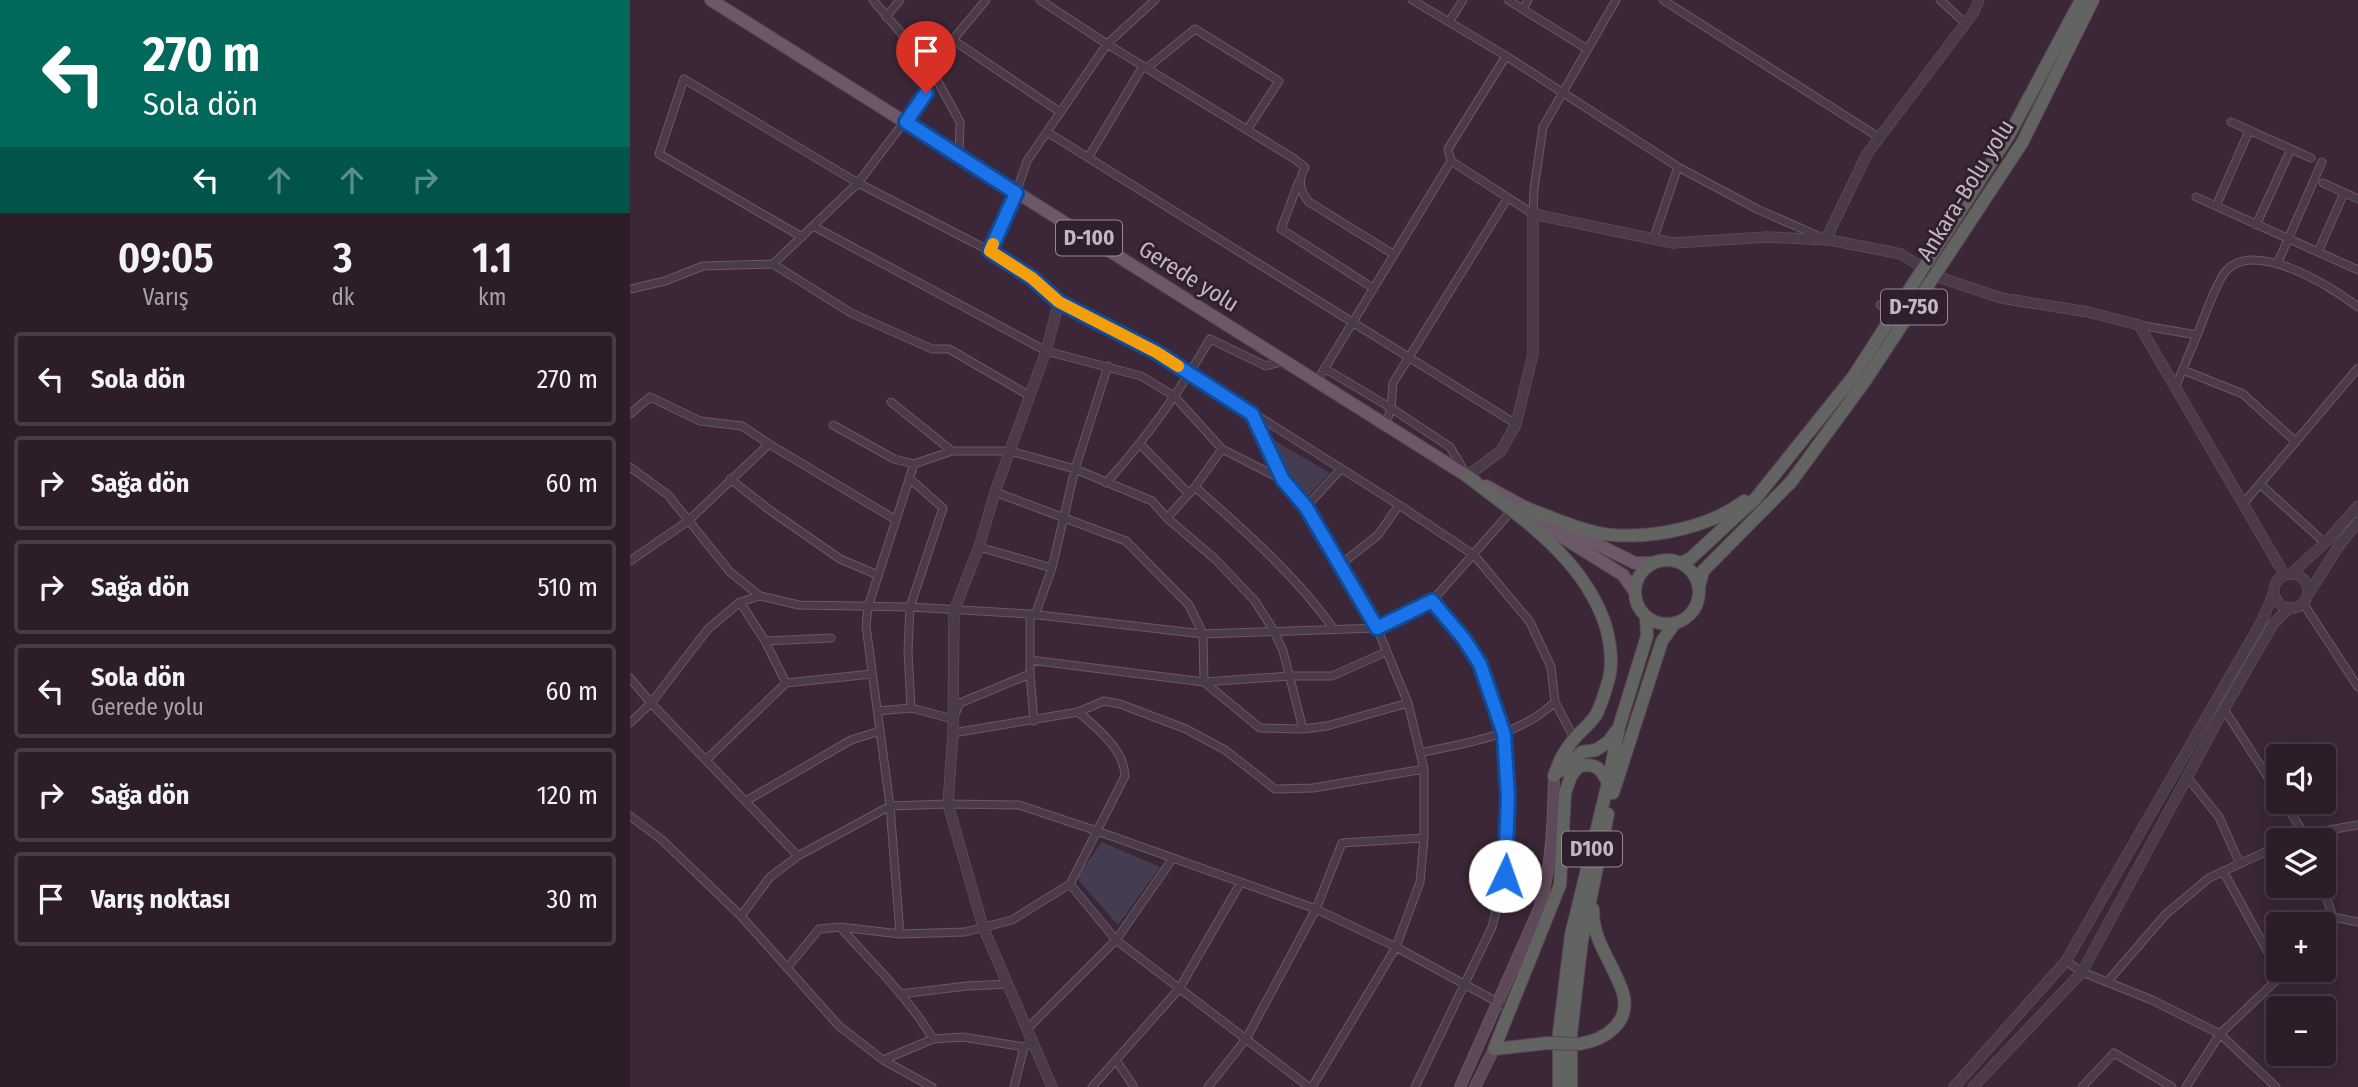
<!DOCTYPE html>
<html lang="tr">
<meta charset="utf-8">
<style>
:root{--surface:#2c1d29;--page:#382a35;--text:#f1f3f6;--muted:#a6a2a8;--line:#483b46}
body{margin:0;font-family:"Fira Sans Condensed",sans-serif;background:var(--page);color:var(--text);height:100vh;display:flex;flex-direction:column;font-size:26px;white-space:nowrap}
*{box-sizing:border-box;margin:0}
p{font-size:23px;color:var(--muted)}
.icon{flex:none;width:38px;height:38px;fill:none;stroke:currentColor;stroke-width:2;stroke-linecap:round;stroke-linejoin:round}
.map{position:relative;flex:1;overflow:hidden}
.side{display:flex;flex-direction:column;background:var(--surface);width:630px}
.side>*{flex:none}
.guide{background:#00695c;color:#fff;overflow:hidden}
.controls{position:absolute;left:1636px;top:744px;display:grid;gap:14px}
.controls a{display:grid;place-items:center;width:70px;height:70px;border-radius:7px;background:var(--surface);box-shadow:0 4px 18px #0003,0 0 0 2px var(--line);font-size:35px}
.pin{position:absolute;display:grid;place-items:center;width:60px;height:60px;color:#fff;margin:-72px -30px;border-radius:50% 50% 50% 0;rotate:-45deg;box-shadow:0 0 7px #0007}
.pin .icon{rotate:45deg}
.me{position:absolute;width:77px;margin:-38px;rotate:3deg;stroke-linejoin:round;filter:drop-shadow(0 0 5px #0008)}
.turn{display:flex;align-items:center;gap:24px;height:147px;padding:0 28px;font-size:32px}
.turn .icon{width:91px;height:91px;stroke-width:2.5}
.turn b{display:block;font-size:49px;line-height:60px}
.lanes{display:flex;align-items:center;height:66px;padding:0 28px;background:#0003;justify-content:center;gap:35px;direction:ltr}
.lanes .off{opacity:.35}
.eta{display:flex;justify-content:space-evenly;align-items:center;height:119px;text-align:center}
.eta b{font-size:42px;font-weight:600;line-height:49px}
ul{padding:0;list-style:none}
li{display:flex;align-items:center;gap:21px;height:94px;margin:0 14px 10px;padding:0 14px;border:4px solid var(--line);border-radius:7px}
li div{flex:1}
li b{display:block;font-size:26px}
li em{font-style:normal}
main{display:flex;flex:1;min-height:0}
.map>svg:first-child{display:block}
.green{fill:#443c51}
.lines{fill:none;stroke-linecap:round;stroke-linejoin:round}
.minor-casing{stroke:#695866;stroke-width:9}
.tertiary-casing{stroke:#695866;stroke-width:11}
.secondary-casing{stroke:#695866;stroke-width:12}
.primary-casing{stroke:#544351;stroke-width:14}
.trunk-casing{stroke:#564553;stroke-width:14}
.minor{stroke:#4b3a48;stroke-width:7}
.tertiary{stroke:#4b3a48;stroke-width:10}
.secondary{stroke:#5d4959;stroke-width:10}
.primary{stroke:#6b5868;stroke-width:12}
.trunk{stroke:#626462;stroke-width:12}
.trunk-bridge-casing{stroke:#564553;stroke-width:14;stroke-linecap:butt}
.trunk-bridge{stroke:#626462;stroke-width:12}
.route-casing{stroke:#114b97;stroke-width:18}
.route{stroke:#1a73e8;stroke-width:12}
.slow{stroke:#f59e0b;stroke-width:12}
.labels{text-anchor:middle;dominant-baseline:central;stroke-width:6;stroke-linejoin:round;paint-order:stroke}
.shield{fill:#301f2d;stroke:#998996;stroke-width:2}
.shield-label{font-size:21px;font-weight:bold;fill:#c6b6c3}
.street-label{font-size:23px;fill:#c6b6c3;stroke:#301f2d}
</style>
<main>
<section class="side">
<div class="guide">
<div class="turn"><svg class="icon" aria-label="left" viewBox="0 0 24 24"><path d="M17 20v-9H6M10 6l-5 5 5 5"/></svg><div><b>270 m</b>Sola dön</div></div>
<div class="lanes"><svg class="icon" aria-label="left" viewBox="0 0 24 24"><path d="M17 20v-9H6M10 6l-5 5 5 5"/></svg><svg class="icon off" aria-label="ahead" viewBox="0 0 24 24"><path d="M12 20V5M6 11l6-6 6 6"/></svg><svg class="icon off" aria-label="ahead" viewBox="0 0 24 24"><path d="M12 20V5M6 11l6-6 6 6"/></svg><svg class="icon off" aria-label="right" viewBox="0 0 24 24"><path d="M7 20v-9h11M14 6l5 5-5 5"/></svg></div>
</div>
<div class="eta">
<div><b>09:05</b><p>Varış</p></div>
<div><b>3</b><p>dk</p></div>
<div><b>1.1</b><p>km</p></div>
</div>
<ul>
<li><svg class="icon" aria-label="left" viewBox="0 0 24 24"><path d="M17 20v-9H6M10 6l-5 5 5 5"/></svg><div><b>Sola dön</b></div><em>270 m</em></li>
<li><svg class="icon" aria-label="right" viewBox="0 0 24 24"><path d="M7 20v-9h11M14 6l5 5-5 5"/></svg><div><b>Sağa dön</b></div><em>60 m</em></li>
<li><svg class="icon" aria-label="right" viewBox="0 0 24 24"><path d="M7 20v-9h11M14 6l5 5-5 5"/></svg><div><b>Sağa dön</b></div><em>510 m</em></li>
<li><svg class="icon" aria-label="left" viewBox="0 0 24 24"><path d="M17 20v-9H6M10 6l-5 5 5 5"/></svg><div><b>Sola dön</b><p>Gerede yolu</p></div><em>60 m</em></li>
<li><svg class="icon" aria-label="right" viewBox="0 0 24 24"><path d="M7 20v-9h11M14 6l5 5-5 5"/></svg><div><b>Sağa dön</b></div><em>120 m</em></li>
<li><svg class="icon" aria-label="arrive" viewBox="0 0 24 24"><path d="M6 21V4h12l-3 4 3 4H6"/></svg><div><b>Varış noktası</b></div><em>30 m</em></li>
</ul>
</section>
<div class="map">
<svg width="1728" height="1087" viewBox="0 0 1728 1087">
<rect width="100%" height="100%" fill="#3b2737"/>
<path class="green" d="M642 439 700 473 677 497C657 487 650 461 642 442Z
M472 842 530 867 488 925 449 881V874Z"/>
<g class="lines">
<g class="minor-casing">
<path id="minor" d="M243 0 300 67 330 122 329 156
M356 0 300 67 296 93 228 183 143 264 221 313 302 349H319L400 396
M410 0 477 44 663 158 675 167C668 181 669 190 679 202L763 254
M782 0 876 56 1048 167 1127 209 1193 238
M878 0 957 49
M1033 0 1250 138
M1310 0 1335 23
M893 9 898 0
M256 17 270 0
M819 22 833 0
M323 40 430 112
M517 68 565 29 649 81 617 130
M1601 122 1681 158
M417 132 886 424
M458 158 513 66
M821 161 903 214 904 189 913 127 986 0
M669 181 651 229 743 288
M1693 183 1728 199
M386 193 397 161 477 44 525 0
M1566 197 1728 270
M1586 206 1619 131
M1626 225 1661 149
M183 226 416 351 511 376 544 396 592 449 653 480 676 507 747 628 778 703 794 769V838L790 882 766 947 682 1087
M172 237 29 154 54 79 228 183 360 251
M1023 240 1048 167
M1688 252 1714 193
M1648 262 1692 162
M0 289 35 281 73 266 143 264
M429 302 526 352 769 505 844 555 900 622 921 667 925 702 944 738
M1250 305 1264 314
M1509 325 1567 335C1575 316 1582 293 1593 275 1619 235 1701 286 1728 307
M694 368 761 408 820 447 835 472
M1553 370 1613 394 1666 442
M687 381 821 161 818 149 876 56
M1545 388 1567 335
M261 402 322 451
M0 414 20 397 70 421 112 426 139 444
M622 415 653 480
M756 424 761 408 763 383 877 199
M203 425 264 459 284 464
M511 445 559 494
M0 467 38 495 100 572 130 596 169 605 280 607 400 614 573 634 747 628 802 601 883 509
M279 478 313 508 280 607 278 651 281 708
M100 479 141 511 210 559 248 575
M476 483C516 439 550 391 580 339L636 366 655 361
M1630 484 1695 543
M565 487C614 530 665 575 703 628
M365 492 496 541 559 605 573 634 574 682 630 728 673 729 697 726 778 703
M1613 504 1728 368
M676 507 711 469
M537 518 565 487 592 449
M349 547 422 568
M0 561 58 521 139 444 266 520
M710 565 748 535 769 505
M110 602 135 641 156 683
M1673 603 1728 687
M400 614V674L404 721
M405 615 422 568 445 469 478 366
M135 641 201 638
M400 660 574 682 660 676H702L756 652
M0 678 21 703 168 856
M1594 709 1648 793
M248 711 281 708 323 719 330 703 400 674
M0 723 21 703 78 629 110 602 130 596
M323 733 448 712 474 701 490 704 556 729 595 750 645 789 683 788 794 769
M790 753C838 742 888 737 925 702
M76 760 156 683 242 674
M1557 777 1589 817 1610 864
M116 801 221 740 250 731
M1654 802 1678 840
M0 816 32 840 111 916 209 1026 253 1060 302 1087
M1663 840 1676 834 1728 825
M1593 871 1651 976
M440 884 486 940 679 1087
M1692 886 1703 917 1694 927
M111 916 140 877 168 856 260 806 318 804 389 805 467 831 686 909 766 947 880 1009
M1703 917 1728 922
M210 927C242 963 279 998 303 1039
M270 934 260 806 236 626 238 607 284 464 322 451H380L445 469 522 501 537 518 585 559 625 601 644 631 653 651 673 729
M1436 961 1452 972 1522 1000 1590 1034 1646 1087
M157 968 189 929 210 927 270 934 335 932 382 920 440 884 495 776C494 749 467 728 448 712
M1478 981 1536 914 1579 878 1648 846
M270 994 337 986 378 984
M397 1029 486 940 543 858
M253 1060 303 1039 333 1037 394 1047 402 1043
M486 1060 504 1087
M384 1087 394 1047
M462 1087 549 989 611 882
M578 1087 616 1039 686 909 712 843 794 838
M785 1087 862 927 875 876 878 797 874 734 850 664 834 640 802 601
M1452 1087 1484 1053 1542 1087
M1556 1087 1590 1034 1657 970"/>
</g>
<g class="tertiary-casing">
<path id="tertiary" d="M386 193 360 251 402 278 429 302 416 351 365 492 349 547 324 611 323 733 318 804 353 927 422 1087
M1196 239 1237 154 1344 12 1349 0
M837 476 871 451 886 424 903 354V214L1043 243 1137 237 1200 240 1271 254 1305 276 1371 298 1458 312 1509 325 1654 574
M1662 573 1699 539 1728 506
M1644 591a17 17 0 1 1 34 0a17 17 0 1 1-34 0Z
M1679 593 1708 547 1728 522
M1324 1087 1436 961 1632 621 1644 592
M1343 1087 1452 972 1594 709 1643 624 1659 608"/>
</g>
<g class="secondary-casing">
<path id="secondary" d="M830 1087 909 909C922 866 923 822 924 776
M845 1087 864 1049"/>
</g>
<g class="primary-casing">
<path id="primary" d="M81 0 845 481
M856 486 898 509
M889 510 993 575 1005 592
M924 523 1005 563H1021"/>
</g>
<g class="trunk-casing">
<path id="trunk" d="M837 476C891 518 954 558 976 627 981 646 984 666 977 685 974 695 971 706 966 715 960 724 951 731 944 739 934 750 929 762 924 776
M894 507C921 517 955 533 983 535 1026 538 1080 527 1114 501
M1005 592a32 32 0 1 1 64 0a32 32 0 1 1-64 0Z
M1051 563 1061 558 1126 498 1223 377 1379 135 1451 0
M1069 587 1073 571 1161 482 1235 381 1392 143 1463 0
M930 771 952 752 966 750 978 742 987 730
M983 793 1032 641 1045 623
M918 1043 864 1049 930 885 935 793 941 776 949 766C966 763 971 768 978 783
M949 1044C975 1040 1001 1023 993 993 984 964 962 941 963 909
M929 1087V1033L941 935 978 783 989 727 1017 636 1016 616
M941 1087V1034L952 940 978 814"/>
</g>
<use href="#minor" class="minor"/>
<use href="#tertiary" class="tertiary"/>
<use href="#secondary" class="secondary"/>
<use href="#primary" class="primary"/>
<use href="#trunk" class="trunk"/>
<g class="trunk-bridge-casing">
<path id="trunk-bridge" d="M918 1043 949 1044"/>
</g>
<use href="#trunk-bridge" class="trunk-bridge"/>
</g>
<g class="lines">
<g class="route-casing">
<path id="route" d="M296 93 276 122 386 193 360 251 402 278 429 302 526 352 622 414 653 480 676 507 747 628 802 601 834 639 850 664 874 734 878 797 875 876"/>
</g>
<use href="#route" class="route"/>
<path class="slow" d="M363 244 360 251 402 278 429 302 526 352 548 366"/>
</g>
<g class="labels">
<g class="shield">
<rect x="426" y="220.5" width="66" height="35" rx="5"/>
<rect x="1251" y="289.5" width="66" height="35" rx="5"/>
<rect x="932" y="831.5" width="60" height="35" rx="5"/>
</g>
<g class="shield-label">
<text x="459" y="238">D-100</text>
<text x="1284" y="307">D-750</text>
<text x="962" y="849">D100</text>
</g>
<g class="street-label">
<text transform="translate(1335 190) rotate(-58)">Ankara-Bolu yolu</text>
<text transform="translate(559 276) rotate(32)">Gerede yolu</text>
</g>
</g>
</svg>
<div class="controls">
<a><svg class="icon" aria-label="sound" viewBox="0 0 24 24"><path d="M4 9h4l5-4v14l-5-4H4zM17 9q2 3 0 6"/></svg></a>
<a><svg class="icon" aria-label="layers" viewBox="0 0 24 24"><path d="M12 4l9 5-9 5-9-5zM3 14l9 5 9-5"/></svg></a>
<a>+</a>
<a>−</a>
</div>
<div class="pin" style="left:296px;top:93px;background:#d93025"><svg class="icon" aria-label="arrive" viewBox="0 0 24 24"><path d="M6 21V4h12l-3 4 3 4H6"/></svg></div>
<svg class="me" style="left:875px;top:876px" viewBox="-20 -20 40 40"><circle r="19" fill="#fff"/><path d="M0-13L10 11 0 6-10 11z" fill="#1a73e8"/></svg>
</div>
</main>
